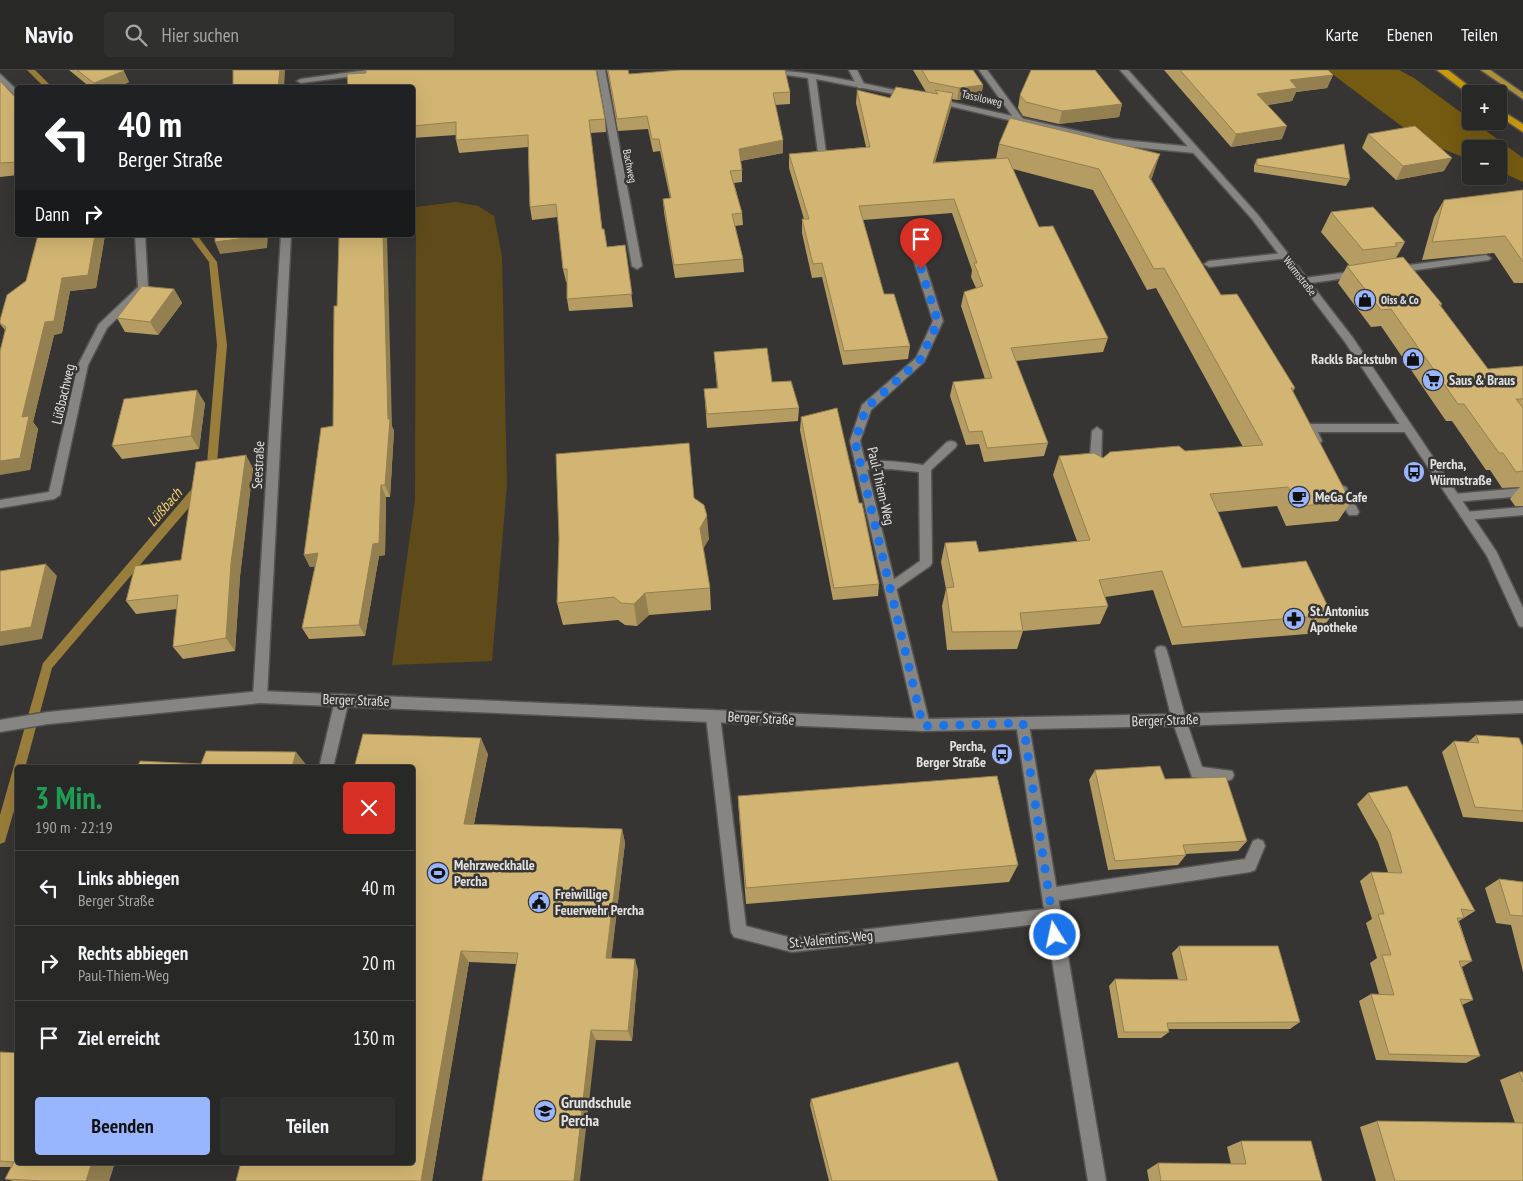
<!DOCTYPE html>
<html lang="de">
<meta charset="utf-8">
<style>
:root{--surface:#282826;--page:#30302e;--text:#f1f3f6;--muted:#a5a6a7;--line:#444443;--accent:#98b5fd}
body{margin:0;font-family:"PT Sans Narrow",sans-serif;background:var(--page);color:var(--text);height:100vh;display:flex;flex-direction:column;font-size:19px;white-space:nowrap}
*{box-sizing:border-box;margin:0}
p{font-size:16px;color:var(--muted)}
.icon{flex:none;width:28px;height:28px;fill:none;stroke:currentColor;stroke-width:2;stroke-linecap:round;stroke-linejoin:round}
.map{position:relative;flex:1;overflow:hidden}
.side{position:absolute;left:15px;top:695px;width:400px;height:400px;display:flex;flex-direction:column;background:var(--surface);border-radius:5px;box-shadow:0 5px 20px #0002,0 0 0 1px var(--line)}
.side>*{flex:none}
.hud{position:absolute;left:15px;top:15px;width:400px;height:152px;border-radius:5px;box-shadow:0 5px 20px #0002,0 0 0 1px var(--line);background:#202124;color:#fff;overflow:hidden}
.controls{position:absolute;left:1462px;top:15px;display:grid;gap:10px}
.controls a{display:grid;place-items:center;width:45px;height:45px;border-radius:5px;background:var(--surface);box-shadow:0 5px 20px #0002,0 0 0 1px var(--line);font-size:25px}
.pin{position:absolute;display:grid;place-items:center;width:42px;height:42px;color:#fff;margin:-51px -21px;border-radius:50% 50% 50% 0;rotate:-45deg;box-shadow:0 0 5px #0007}
.pin .icon{rotate:45deg}
.me{position:absolute;width:55px;margin:-28px;rotate:350deg;stroke-linejoin:round;filter:drop-shadow(0 0 4px #0008)}
.turn{display:flex;align-items:center;gap:18px;height:105px;padding:0 20px;font-size:22px}
.turn .icon{width:65px;height:65px;stroke-width:2.5}
.turn b{display:block;font-size:35px;line-height:42px}
.then{display:flex;align-items:center;height:48px;padding:0 20px;background:#0003;gap:10px;font-size:19px}
.round{display:grid;place-items:center;flex:none;width:52px;height:52px;border-radius:5px;background:var(--page)}
.head{display:flex;align-items:center;justify-content:space-between;height:85px;padding:0 20px}
h1{font-size:30px;font-weight:700;line-height:38px;color:#1e9e55}
.cta{display:flex;gap:10px;margin-top:auto;padding:10px 20px}
.cta a{flex:1;height:58px;border-radius:5px;background:var(--accent);color:#111;font-size:20px;font-weight:700;line-height:58px;text-align:center}
.cta a+a{background:var(--page);color:var(--text)}
ul{padding:0;list-style:none}
li{display:flex;align-items:center;gap:15px;height:75px;padding:0 20px;border-top:1px solid var(--line)}
li div{flex:1}
li b{display:block;font-size:19px}
li em{font-style:normal}
header{display:flex;align-items:center;gap:30px;box-sizing:border-box;height:70px;padding:0 25px;background:var(--surface);border-bottom:1px solid var(--line)}
header strong{font-size:24px}
nav{display:flex;gap:28px;margin-inline-start:auto;font-size:18px}
.search{width:350px;height:45px;background:var(--page);display:flex;align-items:center;gap:12px;box-sizing:border-box;padding:0 18px;border-radius:5px;color:var(--muted);font-size:19px}
.map>svg:first-child{display:block}
.green{fill:#5f4b19}
.forest{fill:#755a11}
.lines{fill:none;stroke-linecap:round;stroke-linejoin:round}
.stream{fill:#997d3a;fill-rule:evenodd}
.lane-casing{stroke:#555452;stroke-width:3}
.street-casing{stroke:#555452;stroke-width:3}
.secondary-casing{stroke:#555452;stroke-width:3}
.primary-casing{stroke:#555452;stroke-width:3}
.highway-casing{stroke:#555452;stroke-width:3}
.lane{fill:#868582;fill-rule:evenodd}
.street{fill:#868582;fill-rule:evenodd}
.secondary{fill:#868582;fill-rule:evenodd}
.primary{fill:#ae923a;fill-rule:evenodd}
.highway{fill:#c89a0a;fill-rule:evenodd}
.wall{fill:#b59c62}
.shaded-wall{fill:#937f50}
.building{fill:#d2b572;stroke:#937f50}
.route{stroke:#1a73e8;stroke-width:9;stroke-dasharray:0 16.2}
.labels{text-anchor:middle;dominant-baseline:central;stroke-width:5;stroke-linejoin:round;paint-order:stroke}
.far-street-label{font-size:11px;fill:#e2e2e0;stroke:#363533}
.far-poi-label{font-size:11px;font-weight:bold;fill:#e2e2e0;stroke:#363533;text-anchor:start}
.poi-label{font-size:14px;font-weight:bold;fill:#e2e2e0;stroke:#363533;text-anchor:start}
.street-label{font-size:14px;fill:#e2e2e0;stroke:#363533}
.water-label{font-size:15px;font-style:italic;fill:#f7ce70;stroke:#363533}
.near-poi-label{font-size:16px;font-weight:bold;fill:#e2e2e0;stroke:#363533;text-anchor:start}
</style>
<header>
<strong>Navio</strong>
<div class="search"><svg class="icon" aria-label="search" viewBox="0 0 24 24"><circle cx="10" cy="10" r="6"/><path d="M15 15l6 6"/></svg>Hier suchen</div>
<nav><a>Karte</a><a>Ebenen</a><a>Teilen</a></nav>
</header>
<div class="map">
<svg width="1523" height="1111" viewBox="0 0 1523 1111">
<rect width="100%" height="100%" fill="#363533"/>
<path class="green" d="M456 132 478 136 494 146 502 186 507 414 492 591 392 595 415 430 416 137Z"/>
<path class="forest" d="M1327 0H1399L1414 8 1523 88V112L1499 101V79H1471V90L1437 77 1400 55Z"/>
<g class="lines">
<path class="stream" d="M27 0H35L53 18H45Z
M189 165H197L217 192 227 275 216 405 211 409 206 405 217 275 209 192Z
M200 413 204 414 205 417 204 420 52 598 25 698H18V727L6 768 5 772 0 774V745L43 593 196 414Z"/>
<g class="lane-casing">
<path id="lane" d="M849 0H857L865 16 864 18H858Z
M979 0H987L1023 49 1022 51H1016Z
M1284 183 1287 184V188L1209 197 1204 194 1209 191Z
M1486 185 1491 188 1489 190 1394 203 1389 200 1394 197Z
M1357 201 1362 204 1360 206 1304 214 1299 211 1304 208Z
M1311 354H1408L1413 358 1408 362H1318L1322 371 1317 375 1313 374 1306 358Z
M1097 357 1102 361 1101 399 1095 403 1089 399 1092 361Z
M951 371 955 372 957 375 955 378 931 400 932 493 930 496 894 521H886L884 518 886 515 920 491 919 402 891 399 861 400 855 396C863 386 909 393 923 395L947 372Z
M1342 416 1346 417 1359 442 1357 445H1349L1347 442 1336 420Z
M1523 437V445L1466 450 1460 446 1466 442Z
M1161 576 1165 577 1167 581 1186 650 1202 697 1232 701 1234 705 1232 709 1227 711 1192 707 1172 650 1155 581 1157 577Z
M1258 769 1263 771 1265 776 1255 800 1250 802 1049 832 1044 830 1042 825 1044 820 1049 818 1245 789 1253 771Z"/>
</g>
<g class="street-casing">
<path id="street" d="M367 0H389L385 2 301 13 297 11 301 9Z
M597 0H605L642 196 637 199 632 196Z
M760 0C810 0 860 13 909 23L913 25 909 27 816 9 827 90 823 93 819 90 808 8 764 2Z
M0 4 18 21V28L0 11Z
M933 28 1113 69 1194 77 1198 80 1194 83 1113 75 933 32Z
M135 165H145L148 218 107 258 88 295 60 425 54 429 0 438V430L49 422 78 295 99 254 138 217Z
M281 165H291L267 627 265 631 260 633 255 631 253 627Z
M916 179 921 182 943 251 924 292 871 340 860 371 930 655 928 659 923 661 918 659 916 655 850 371 862 335 916 288 933 251 911 182Z
M1523 418V426L1454 432 1448 428 1454 424Z
M342 624 347 626 349 630 333 698H319L335 630 337 626Z
M713 640 718 642 720 646 746 856 792 868 1044 839 1016 653 1018 649 1023 647 1028 649 1106 1111H1088L1046 853 792 882 734 867 731 862 706 646 708 642Z"/>
</g>
<g class="secondary-casing">
<path id="secondary" d="M1120 0H1128L1258 145 1353 268 1496 481 1523 538V557L1519 556 1487 486 1345 272 1252 149Z
M260 621 923 649 1179 644 1523 631V643L1179 656 923 661 260 633 48 654 0 662V650L48 642Z"/>
</g>
<g class="primary-casing">
<path id="primary" d="M1481 0H1490L1523 23V29Z"/>
</g>
<g class="highway-casing">
<path id="highway" d="M1437 0H1448L1479 24H1471V26Z
M1499 39 1523 54V62L1499 46Z"/>
</g>
<use href="#lane" class="lane"/>
<use href="#street" class="street"/>
<use href="#secondary" class="secondary"/>
<use href="#primary" class="primary"/>
<use href="#highway" class="highway"/>
</g>
<path class="wall" d="M69 0H123L129 12 117 18H91Z
M607 0H628L629 4 790 22V34L775 35 783 83 740 91 742 100V112L734 113 742 143 743 155 735 156 743 189 744 202 675 208 664 142 663 129 670 128 660 81 653 82 648 59 618 61Z
M913 0H973L983 15 981 27 957 30 952 29 951 37 935 92 996 89 999 74 1153 105 1151 109 1221 225 1295 318 1293 321 1351 432 1338 451 1286 456 1277 436 1218 442 1242 498 1332 545 1319 563 1172 575 1153 520 1105 527 1108 536 1100 554 1023 561 1017 579 947 580 942 536 946 519 941 492 945 473 979 482 1077 471 1053 405 1059 386 1103 388 1243 377 1156 218 1147 220 1093 120 1013 99 1039 157 1108 268 1103 282 1016 291 1048 373 1044 386 984 392 979 374 966 375 950 326 953 312 985 309 961 236 964 222 976 218 971 207 972 200 952 143 863 150 884 224 910 276 908 289 843 295 822 207 812 208 802 163V149H804L789 98V84L866 77 856 33 857 20 890 28 926 22Z
M1164 0H1328L1333 5 1327 18 1296 22 1292 31 1268 35 1282 69 1231 77Z
M366 3 605 49 606 62 590 63 602 159 607 177 625 175 633 237 569 241 567 229V212H566L563 199 558 147 532 150 530 137 528 77 459 83 456 70V65L412 68V18Z
M0 11 18 30V105L0 107Z
M1020 25 1122 34 1119 47 1059 54 1023 46 1018 38Z
M1368 64 1444 101 1396 110 1362 78Z
M1257 89 1350 109 1346 116 1254 102V96Z
M1523 120V213H1514L1494 183 1422 190 1434 147 1444 130Z
M1331 142 1405 172 1396 188 1442 234 1441 236 1488 299 1523 296V436H1515L1510 429 1520 417 1502 418 1490 400H1486L1452 351H1446L1381 256 1371 257 1338 213 1347 196 1349 195 1321 162Z
M38 165H105L96 218 70 221 62 263 54 265 33 352 38 359 30 400 5 260 0 254 26 211Z
M174 219 182 233 158 265 125 262 117 248Z
M337 236 394 361 390 427H386L385 485 379 486 365 566 309 569 302 558 315 496 310 497 304 485 333 356Z
M714 282 772 312 799 338 798 351 707 358 704 319 717 318Z
M205 333 199 379 122 389 112 376Z
M801 347 879 514 878 526 833 530 800 360Z
M253 398 240 506 235 581 183 589 173 577 177 539 136 544 126 531 181 490Z
M694 428 709 469 703 478 710 518 711 540 649 545 637 556 625 555 618 550 563 555 557 533Z
M1476 665 1523 675V752L1463 747 1442 682 1454 671 1468 672Z
M488 684 474 754 622 759 625 773 611 888 638 900 632 971 596 970 516 894 469 892 432 1111H236L412 698Z
M1095 700 1165 709 1247 771 1238 781 1185 784 1186 785 1178 795 1108 800 1089 710Z
M1368 723 1475 841 1459 851 1472 891 1462 897 1473 930 1462 935 1480 986 1466 993 1376 990 1359 931 1371 924H1379L1370 893 1377 888 1366 853 1372 849 1360 811 1371 802H1388L1378 772 1357 734Z
M738 726 1018 795 1009 812 746 834 739 745Z
M1499 809 1523 812V902L1511 855 1496 853 1485 818Z
M1179 876 1300 952 1290 959H1168L1169 962 1161 968H1118L1109 916 1115 909H1178L1172 883Z
M0 982 18 1092H115L109 1111H13L5 1109 11 1097H0Z
M1519 1002H1523V1111H1376L1360 1057 1377 1051 1515 1053 1500 1010Z
M811 1029 998 1111H829L810 1035Z
M1241 1071 1322 1111H1149L1147 1100 1158 1093 1231 1094 1227 1077Z"/>
<path class="shaded-wall" d="M280 0H285L284 18H278Z
M124 1 129 12 117 18H96L94 13Z
M1333 5 1327 18 1296 22 1292 31 1252 37 1257 24 1290 10Z
M983 15 981 27 957 30 959 18Z
M953 23 951 37 931 106 933 93Z
M1122 34 1119 47 1059 54 1062 41Z
M1287 56 1282 69 1231 77 1236 64Z
M783 70V83L739 91V79Z
M1160 84 1153 105 1143 127 1149 107Z
M1452 88 1444 101 1396 110 1403 96Z
M95 165H105L96 218 70 221 62 263 54 265 33 352 38 359 30 400 0 405V391L22 347 45 252 62 208Z
M262 165H268L267 178 220 184 215 172Z
M383 165H387L392 356 394 361 390 427 385 415 388 349Z
M174 219 182 233 158 265 150 252Z
M197 320 205 333 199 379 191 366Z
M246 385 253 398 240 506 235 581 226 568 231 493Z
M381 415 386 427 385 485 379 486 365 566 359 555Z
M707 446 709 469 702 481 700 458Z
M318 483 324 495 310 497 304 485Z
M46 494 57 506 42 569 0 576V562Z
M645 523 649 545 637 556 634 534Z
M481 668 488 684 471 768 464 754Z
M296 682 308 697 292 698Z
M622 759 625 773 610 900 606 888Z
M461 881 469 892 432 1111H421Z
M635 889 638 900 632 971 628 961Z
M591 960 596 970 580 1111H574Z
M92 1092H115L109 1111H86Z"/>
<path class="building" d="M77 0H123L124 1 94 13Z
M233 0H280L278 18H233Z
M366 0H596L605 49 589 50 602 159H604L607 177 625 175 632 224 567 229V199H563L556 134 530 137 528 65 456 70V52L412 56V18H348L347 4 366 3Z
M608 0H628L629 4 680 0H785L790 22 773 23 783 70 739 79 742 100 730 101 742 143 732 144 743 189 674 195 663 129 671 128 659 69H652L647 46 617 49Z
M922 0H973L983 15 959 18 929 12Z
M1031 0H1095L1122 34 1062 41 1026 32 1020 25Z
M1180 0H1328L1333 5 1290 10 1297 18 1257 24 1287 56 1236 64Z
M0 11 18 30V92L0 93Z
M896 17 938 24 935 20 953 23 933 93 1008 88 1039 157 1053 156 1108 268 1011 278 1048 373 987 378 982 361 969 362 953 312 992 308 964 222 983 216 974 193H977L954 129 859 136 884 224H894L910 276 844 281 822 193 813 194 802 149H809L789 84 870 77 857 20 890 28Z
M1010 48 1160 84 1149 107 1221 225 1237 224 1295 318H1291L1351 432 1298 436 1288 417 1210 424 1242 498 1306 491 1332 545 1182 557 1162 501 1099 510 1108 536 1020 543 1023 561 952 562 946 518 954 517 945 473 976 471 979 482 1090 470 1059 386 1094 383 1103 388 1110 382 1179 376 1185 381 1263 375 1164 198 1154 199 1099 99 999 74Z
M1415 56 1452 88 1403 96 1368 64Z
M1344 74 1350 109 1257 95V89Z
M1523 120V192L1505 166 1432 172 1444 130Z
M1373 137 1405 172 1395 173 1397 176 1363 180 1331 142Z
M38 165H95L88 205 62 208 54 251 45 252 22 347 29 346 20 388 0 391V281L6 257 0 253V250L7 225 26 211Z
M215 165H262V166L215 172Z
M339 165H383L388 349H390L385 415H381L379 473 373 474 359 555 302 558 318 483 304 485 321 358 333 356 334 236H337Z
M1403 187 1442 234H1439L1488 299 1523 296V329H1516L1523 338V401L1516 402 1503 383H1499L1464 334H1458L1391 239 1381 240 1347 196Z
M142 216 174 219 150 252 117 248Z
M767 278 772 312 791 311 799 338 707 344 704 319 718 318 714 282Z
M197 320 191 366 112 376 124 329Z
M837 338 859 433H862L879 514 834 518 801 347Z
M689 373 694 428 704 435 707 446 700 458 710 518 645 523 634 534 621 533 614 527 557 533 559 468 556 384Z
M246 385 231 493 226 568 173 577 178 525 126 531 135 496 181 490 196 392Z
M46 494 31 557 0 562V501Z
M363 664 481 668 464 754 622 759 606 888 635 889 628 961 591 960 574 1111H482L518 883 461 881 421 1111H236L241 1092H412V698H354Z
M1476 665 1519 668 1522 675H1523V741L1475 737 1454 671 1479 673Z
M206 681 296 682 292 698H137L140 691 201 694Z
M1160 696 1165 709 1226 707 1247 771 1183 775 1186 785 1115 791 1095 700Z
M997 706 1018 795 746 818 738 726Z
M1407 716 1475 841 1461 839 1464 848H1457L1472 891H1459L1473 930 1460 929 1480 986 1389 984 1371 924 1394 925 1382 885H1391L1378 844H1384L1371 802 1402 803 1390 762 1368 723Z
M1499 809 1523 812V846L1510 845Z
M1179 876H1278L1300 952 1167 953 1169 962H1124L1115 909 1187 910Z
M0 982 18 983V1092H92L86 1111H42L5 1109 14 1092 0 1091Z
M958 992 998 1111H832L811 1029Z
M1519 1002H1523V1012Z
M1377 1051 1523 1053V1111H1395Z
M1241 1071H1311L1322 1111H1161L1158 1093 1246 1094Z"/>
<g class="lines">
<path class="route" d="M921 199 938 252 920 290 866 338 855 371 923 656 1023 653 1055 865"/>
</g>
<defs>
<g id="shop-disc" transform="scale(1.125)"><circle r="9.5" fill="#98b5fd" stroke="#363533"/><path d="M-5-2.5h2.3a2.7 3.5 0 0 1 5.4 0H5L5.5 6h-11ZM-1.5-2.5h3a1.5 2.3 0 0 0-3 0Z" fill="#111"/></g>
<g id="supermarket-disc" transform="scale(1.125)"><circle r="9.5" fill="#98b5fd" stroke="#363533"/><path d="M-6-5.5h2.5l.6 2H6L4.5 2H-2.5L-4.4-4H-6ZM-1.5 3.2a1.3 1.3 0 1 0 .1 0ZM3 3.2a1.3 1.3 0 1 0 .1 0Z" fill="#111"/></g>
<g id="bus-disc" transform="scale(1.125)"><circle r="9.5" fill="#98b5fd" stroke="#363533"/><path d="M-5-6H5V4H4V6H2V4H-2V6H-4V4H-5ZM-3.5-4V0h7V-4ZM-3.5 1.2v1.5H-2V1.2ZM2 1.2v1.5H3.5V1.2Z" fill="#111"/></g>
<g id="cafe-disc" transform="scale(1.125)"><circle r="9.5" fill="#98b5fd" stroke="#363533"/><path d="M-5.5-4.5H6V0H3Q3 3.5 0 3.5H-2.5Q-5.5 3.5-5.5 0ZM3-3.2v2h1.7v-2ZM-6 4.5H4V6H-6Z" fill="#111"/></g>
<g id="pharmacy-disc" transform="scale(1.125)"><circle r="9.5" fill="#98b5fd" stroke="#363533"/><path d="M-2-6h4v4h4v4h-4v4h-4v-4h-4v-4h4Z" fill="#111"/></g>
<g id="stadium-disc" transform="scale(1.125)"><circle r="9.5" fill="#98b5fd" stroke="#363533"/><path d="M0-5a6.5 5 0 1 0 0 10a6.5 5 0 1 0 0-10ZM-3.5-1.8h7v3.6h-7Z" fill="#111"/></g>
<g id="civic-disc" transform="scale(1.125)"><circle r="9.5" fill="#98b5fd" stroke="#363533"/><path d="M-.6-6.5H3V-4.5H.6V-3L4-1V1h2V6H-6V1h2V-1L-.6-3ZM-1.2 2.5V6h2.4V2.5Z" fill="#111"/></g>
<g id="school-disc" transform="scale(1.125)"><circle r="9.5" fill="#98b5fd" stroke="#363533"/><path d="M0-5L7-2L0 1L-7-2ZM-4 1L0 2.5L4 1V4Q0 6-4 4Z" fill="#111"/></g>
</defs>
<g fill-rule="evenodd">
<use href="#shop-disc" x="1365" y="230"/>
<use href="#shop-disc" x="1413" y="289"/>
<use href="#supermarket-disc" x="1433" y="310"/>
<use href="#bus-disc" x="1414" y="402"/>
<use href="#cafe-disc" x="1299" y="427"/>
<use href="#pharmacy-disc" x="1294" y="549"/>
<use href="#bus-disc" x="1002" y="684"/>
<use href="#stadium-disc" x="438" y="803"/>
<use href="#civic-disc" x="539" y="832"/>
<use href="#school-disc" x="545" y="1041"/>
</g>
<g class="labels">
<g class="far-street-label">
<text transform="translate(982 28) rotate(13)">Tassiloweg</text>
<text transform="translate(630 96) rotate(79)">Bachweg</text>
<text transform="translate(1300 206) rotate(52)">Würmstraße</text>
</g>
<g class="far-poi-label">
<text x="1381" y="230">Oiss &amp; Co</text>
</g>
<g class="poi-label">
<text x="1397" y="289" text-anchor="end">Rackls Backstubn</text>
<text x="1449" y="310">Saus &amp; Braus</text>
<text x="1430" y="394">Percha,<tspan x="1430" dy="16">Würmstraße</tspan></text>
<text x="1315" y="427">MeGa Cafe</text>
<text x="1310" y="541">St. Antonius<tspan x="1310" dy="16">Apotheke</tspan></text>
<text x="986" y="676" text-anchor="end">Percha,<tspan x="986" dy="16">Berger Straße</tspan></text>
<text x="454" y="795">Mehrzweckhalle<tspan x="454" dy="16">Percha</tspan></text>
<text x="555" y="824">Freiwillige<tspan x="555" dy="16">Feuerwehr Percha</tspan></text>
</g>
<g class="street-label">
<text transform="translate(63 324) rotate(-77)">Lüßbachweg</text>
<text transform="translate(258 395) rotate(-87)">Seestraße</text>
<text transform="translate(881 416) rotate(77)">Paul-Thiem-Weg</text>
<text transform="translate(356 630) rotate(2)">Berger Straße</text>
<text transform="translate(761 648) rotate(3)">Berger Straße</text>
<text transform="translate(1165 650) rotate(-2)">Berger Straße</text>
<text transform="translate(831 869) rotate(-5)">St.-Valentins-Weg</text>
</g>
<g class="water-label">
<text transform="translate(164 437) rotate(-49)">Lüßbach</text>
</g>
<g class="near-poi-label">
<text x="561" y="1032">Grundschule<tspan x="561" dy="18">Percha</tspan></text>
</g>
</g>
</svg>
<div class="controls">
<a>+</a>
<a>−</a>
</div>
<div class="pin" style="left:921px;top:199px;background:#d93025"><svg class="icon" aria-label="arrive" viewBox="0 0 24 24"><path d="M6 21V4h12l-3 4 3 4H6"/></svg></div>
<svg class="me" style="left:1055px;top:865px" viewBox="-20 -20 40 40"><circle r="17" fill="#1a73e8" stroke="#fff" stroke-width="3"/><path d="M0-11L8 9 0 5-8 9z" fill="#fff"/></svg>
<div class="hud">
<div class="turn"><svg class="icon" aria-label="left" viewBox="0 0 24 24"><path d="M17 20v-9H6M10 6l-5 5 5 5"/></svg><div><b>40 m</b>Berger Straße</div></div>
<div class="then">Dann<svg class="icon" aria-label="right" viewBox="0 0 24 24"><path d="M7 20v-9h11M14 6l5 5-5 5"/></svg></div>
</div>
<section class="side">
<div class="head"><div><h1>3 Min.</h1><p>190 m · 22:19</p></div><a class="round" style="background:#d93025;color:#fff"><svg class="icon" aria-label="close" viewBox="0 0 24 24"><path d="M6 6l12 12M18 6L6 18"/></svg></a></div>
<ul>
<li><svg class="icon" aria-label="left" viewBox="0 0 24 24"><path d="M17 20v-9H6M10 6l-5 5 5 5"/></svg><div><b>Links abbiegen</b><p>Berger Straße</p></div><em>40 m</em></li>
<li><svg class="icon" aria-label="right" viewBox="0 0 24 24"><path d="M7 20v-9h11M14 6l5 5-5 5"/></svg><div><b>Rechts abbiegen</b><p>Paul-Thiem-Weg</p></div><em>20 m</em></li>
<li><svg class="icon" aria-label="arrive" viewBox="0 0 24 24"><path d="M6 21V4h12l-3 4 3 4H6"/></svg><div><b>Ziel erreicht</b></div><em>130 m</em></li>
</ul>
<div class="cta"><a>Beenden</a><a>Teilen</a></div>
</section>
</div>
